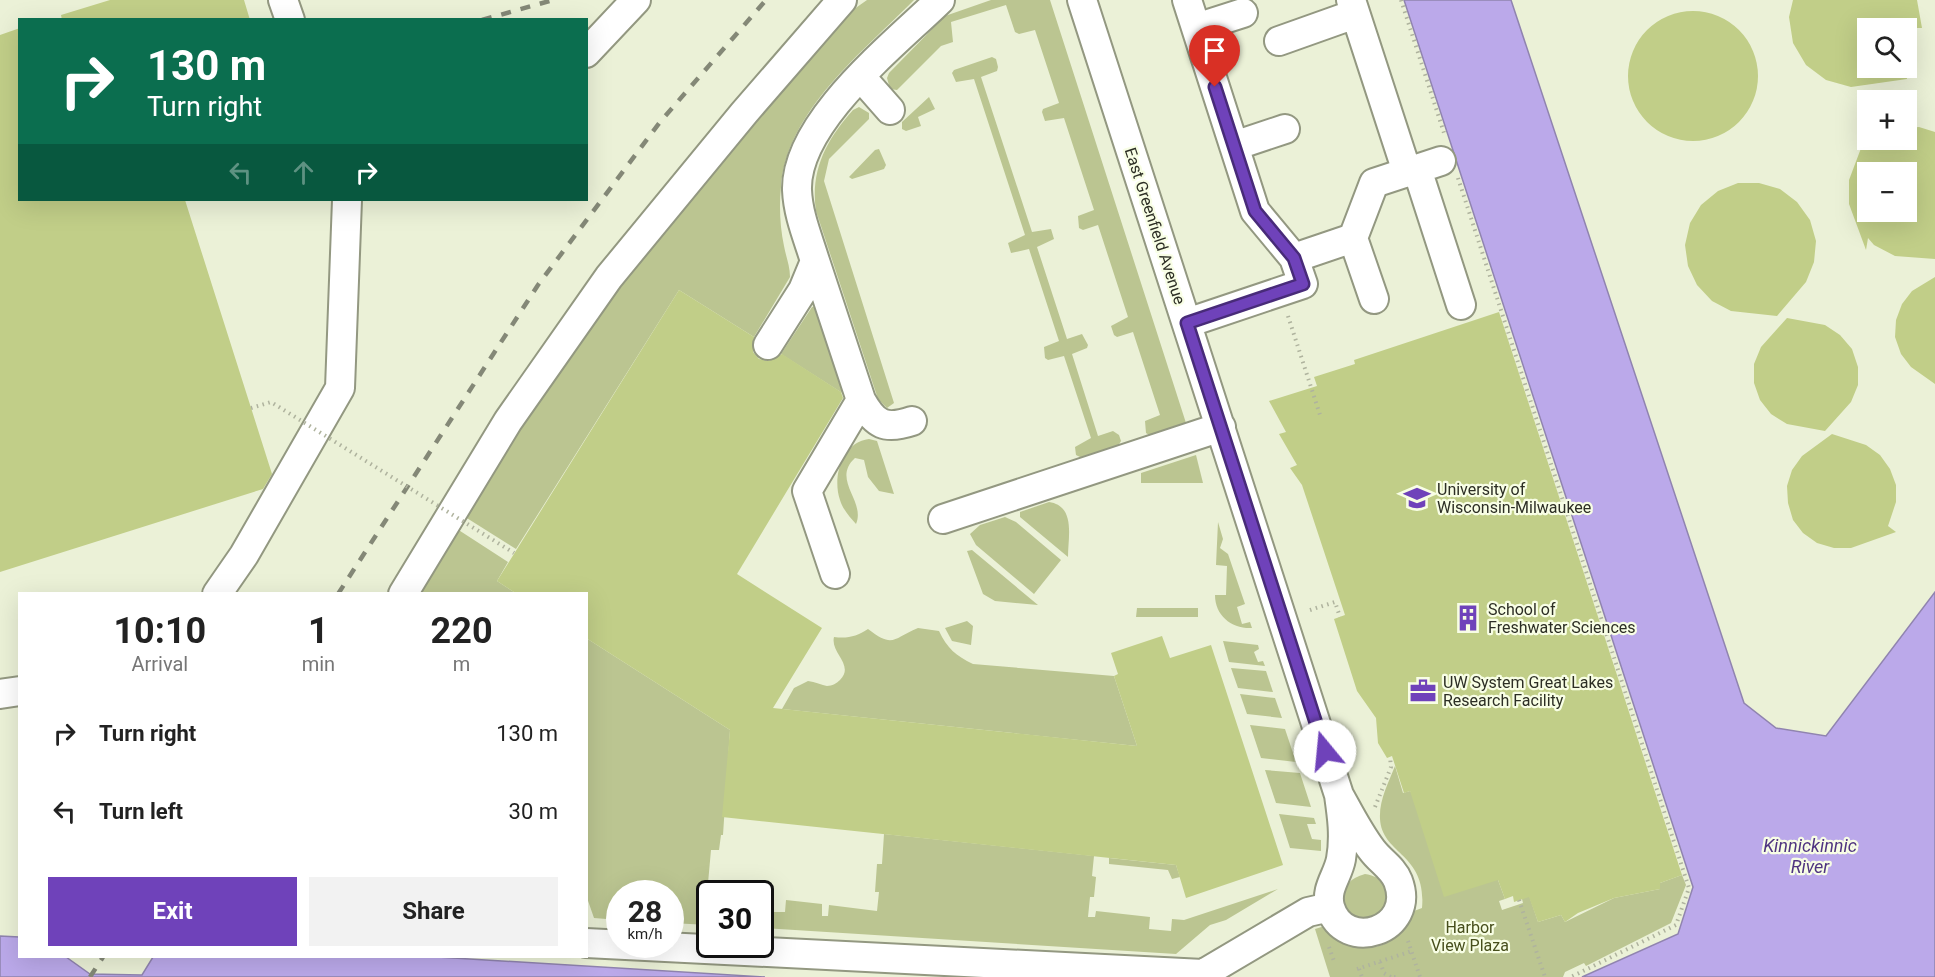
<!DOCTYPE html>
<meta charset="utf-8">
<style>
:root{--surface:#fff;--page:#f2f2f2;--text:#222;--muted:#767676;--accent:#6f42ba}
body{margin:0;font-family:Roboto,sans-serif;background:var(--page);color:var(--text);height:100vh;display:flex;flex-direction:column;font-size:22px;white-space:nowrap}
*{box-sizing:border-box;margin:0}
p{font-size:20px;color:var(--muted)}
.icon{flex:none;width:33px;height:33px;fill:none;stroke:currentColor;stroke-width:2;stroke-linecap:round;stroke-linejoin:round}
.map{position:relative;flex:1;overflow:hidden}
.details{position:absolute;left:18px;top:592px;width:570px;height:366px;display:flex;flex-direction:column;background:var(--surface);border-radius:0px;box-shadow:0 6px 24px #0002}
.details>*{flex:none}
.banner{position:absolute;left:18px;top:18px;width:570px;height:183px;border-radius:0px;box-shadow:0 6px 24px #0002;background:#0b6e4f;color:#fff;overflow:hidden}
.buttons{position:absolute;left:1857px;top:18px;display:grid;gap:12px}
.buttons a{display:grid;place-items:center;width:60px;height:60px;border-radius:0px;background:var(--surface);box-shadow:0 6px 24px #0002;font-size:30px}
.speed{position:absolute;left:606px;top:880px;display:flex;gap:12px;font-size:30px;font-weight:700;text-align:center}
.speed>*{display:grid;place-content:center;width:78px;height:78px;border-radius:50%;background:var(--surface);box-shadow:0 6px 24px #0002;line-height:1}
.speed small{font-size:15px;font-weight:400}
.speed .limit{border:3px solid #111;border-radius:9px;background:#fff;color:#111}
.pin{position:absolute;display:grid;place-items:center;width:51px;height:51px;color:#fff;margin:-62px -26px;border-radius:50% 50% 50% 0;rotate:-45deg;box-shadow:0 0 6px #0007}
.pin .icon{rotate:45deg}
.me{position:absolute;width:66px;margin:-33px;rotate:343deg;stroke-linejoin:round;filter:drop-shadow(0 0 4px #0008)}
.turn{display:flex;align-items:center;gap:21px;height:126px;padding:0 30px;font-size:27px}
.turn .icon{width:78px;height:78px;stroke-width:2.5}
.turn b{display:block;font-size:42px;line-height:51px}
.lanes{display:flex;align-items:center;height:57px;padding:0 30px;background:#0003;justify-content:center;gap:30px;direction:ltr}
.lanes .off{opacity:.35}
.eta{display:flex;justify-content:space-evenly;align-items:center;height:102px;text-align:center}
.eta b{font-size:36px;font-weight:700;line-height:42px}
.action{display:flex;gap:12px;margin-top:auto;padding:12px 30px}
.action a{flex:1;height:69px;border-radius:0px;background:var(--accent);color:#fff;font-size:24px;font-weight:700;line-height:69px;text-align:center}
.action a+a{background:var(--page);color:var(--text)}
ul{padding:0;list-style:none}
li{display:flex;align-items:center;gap:18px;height:78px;padding:0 30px}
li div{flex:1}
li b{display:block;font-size:22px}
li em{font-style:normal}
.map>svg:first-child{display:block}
.green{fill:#bbc591}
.water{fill:#bba9ea;stroke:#9084af;stroke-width:1.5}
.building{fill:#c1ce88;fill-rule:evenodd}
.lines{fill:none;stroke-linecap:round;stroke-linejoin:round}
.minor-casing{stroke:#939881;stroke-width:32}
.path{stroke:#afb39e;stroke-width:4;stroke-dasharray:1.5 4.5;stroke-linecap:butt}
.minor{stroke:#fff;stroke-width:28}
.rail{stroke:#848877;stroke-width:4.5;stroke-dasharray:10 10;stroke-linecap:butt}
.path-bridge{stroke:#afb39e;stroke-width:4;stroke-dasharray:1.5 4.5;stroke-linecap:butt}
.route-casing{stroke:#482b79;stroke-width:15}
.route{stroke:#6f42ba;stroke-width:10}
.labels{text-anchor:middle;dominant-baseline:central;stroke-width:4.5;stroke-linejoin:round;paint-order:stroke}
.street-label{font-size:16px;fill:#2c2e24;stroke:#f8fee5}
.poi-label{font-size:16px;fill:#2c2e24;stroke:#f8fee5;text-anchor:start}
.park-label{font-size:16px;fill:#474f1c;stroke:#f8fee5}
.water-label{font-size:18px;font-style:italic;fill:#4f3480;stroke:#f8fee5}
</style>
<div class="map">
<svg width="1935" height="977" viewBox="0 0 1935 977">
<rect width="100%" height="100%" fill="#ebf1d7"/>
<path class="green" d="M867 0H914C865 50 786 111 781 187 779 206 780 227 784 246 786 257 790 266 790 277L754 337 679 290 516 549 462 515 626 272 833 24Z
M991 0H1050L1186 423 1149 435 1146 433 1145 421 1160 415 1133 332 1117 337 1114 335 1111 326 1128 317 1098 225 1083 230 1079 228 1078 216 1094 210 1064 118 1045 121 1042 112 1043 109 1059 103 1035 30 1019 34 1015 32 1006 5 951 22 953 42 941 46 897 90 890 89 887 78 889 73 945 16Z
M992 57 996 59 998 67 997 71 981 77 1032 232 1051 229 1054 239 1037 247 1067 339 1082 334 1088 345 1087 348 1072 354 1098 436 1113 431 1119 435 1121 441 1118 446 1082 458 1076 455 1075 447 1091 438 1064 356 1048 360 1045 358 1044 347 1059 341 1029 249 1011 253 1008 243 1025 235 974 79 956 82 952 73 954 70Z
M929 97 935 109 918 117 921 126 906 131 902 129V122Z
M859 107 869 113V119L829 159 824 181 894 403 887 408 878 399 816 211C810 170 827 139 853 110Z
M879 149 886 165 884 169 852 179 849 177 875 150Z
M817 306 847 396 781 354 812 307Z
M869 439 877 441 894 494 879 491 868 477 864 460 855 458C831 480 866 501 856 524 850 517 843 510 840 500 832 477 842 442 869 439Z
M1196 455 1203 483H1141V473Z
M1049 502C1076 506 1068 537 1068 557L1020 517V512Z
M1005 517 1016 522 1061 560 1034 594 976 545 970 534 980 525Z
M1218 522 1223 539 1220 548 1228 554 1245 604 1237 607 1242 624 1250 622 1252 628C1232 629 1215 616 1215 595H1226L1227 566 1216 565Z
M454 527 508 562 497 581 517 594H422L419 582Z
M972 550 1038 605 995 601 983 594 967 551Z
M1137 608H1198V617H1136Z
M967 621 973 626 971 645 952 641 945 628Z
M918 628 939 631C947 648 956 656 973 664L1114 676 1137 746 782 709 794 688 808 681C815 682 822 685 827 686 832 686 837 683 840 680 855 665 830 653 834 637 848 639 857 636 868 629 894 649 893 638 918 628Z
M586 638 730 730 723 835H721L719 850H711L708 883 715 884 714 893 726 894H710L709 925 671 923 670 894H620L619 920 594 918 586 895Z
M1223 641 1258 645 1259 649 1254 652 1258 662 1263 661 1265 666 1229 662Z
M1231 668 1266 671 1273 692 1238 688Z
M1240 694 1275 698 1282 718 1247 714Z
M1250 725 1285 729 1296 762 1261 758Z
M1395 766 1403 793 1410 791 1498 880 1505 899 1499 901 1502 910 1523 903 1522 899 1528 892 1538 922 1561 915 1565 922 1614 898 1660 889V883L1682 875 1686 885 1671 923 1586 966 1584 963 1565 972 1563 977H1330L1315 929 1328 925C1339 932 1352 943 1365 946 1387 952 1407 928 1414 911L1422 908C1427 853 1382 855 1380 819 1379 800 1388 784 1395 766Z
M1265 770 1300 773 1311 807 1276 803Z
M1279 814 1314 818 1316 824H1307L1312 839 1321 840V851L1290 848Z
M884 834 1094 856 1092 876 1096 877 1094 897H1090L1088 917H1095L1096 911 1150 917 1149 929 1171 931 1172 919 1184 920 1278 889 1226 920 1210 925 1176 954 763 928 764 912H785L786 900 822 904V916H828L829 905 877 911 879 892H875L877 864H882Z
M1109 858 1176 865 1180 877 1172 879 1168 870 1109 864Z
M1365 874C1382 877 1386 884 1391 899L1371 922 1349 915C1340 896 1342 880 1365 874Z"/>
<path class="water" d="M1404 0H1511L1744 703 1776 728 1826 736 1935 592V977H1582L1678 934 1693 887Z
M0 936 19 937 20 957H66L90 974 142 975 153 957H437L765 977H0Z"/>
<path class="building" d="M110 0H244L250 20H62L61 15Z
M1793 0H1917L1922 28H1868V68H1906L1907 79 1851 87 1826 80 1806 65 1793 43 1789 17Z
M1628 76a65 65 0 1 1 130 0a65 65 0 1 1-130 0Z
M20 28V200H185L272 474 263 489 0 572V35Z
M1919 127 1935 132V259L1895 256 1874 245 1868 238 1866 250 1849 204V180L1866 135 1868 146 1874 140H1906V128ZM1868 172H1906V212H1868Z
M1738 183H1759L1780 189 1797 202 1810 220 1816 241 1814 262 1806 282 1777 316 1731 311 1712 301 1697 285 1688 266 1685 245 1690 223 1701 205 1718 191Z
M1935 277V384L1911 367 1901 354 1895 337 1896 320 1902 304 1912 291Z
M679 290 754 337 753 352 759 359 768 361 782 354 841 392 843 398 737 574 822 628 773 708 1137 746 1114 676 1118 674 1111 653 1162 636 1170 658 1211 645 1283 865 1186 898 1176 865 722 817 730 730 586 638V594H517L497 581Z
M1499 312 1682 875 1660 883V889L1614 898 1578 913 1565 922 1561 915 1538 922 1529 897 1514 902 1513 896 1505 899 1498 880 1444 897 1410 791 1404 793 1392 756 1387 758 1378 743 1376 718 1357 691 1334 619 1345 615 1302 485 1290 468 1297 465 1279 434 1286 432 1269 401 1317 386 1314 377 1355 364 1354 360Z
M1787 318 1825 325 1840 335 1852 349 1858 367V385L1851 402 1825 431 1787 424 1771 414 1760 400 1754 383V364L1761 347Z
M1832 434 1866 445 1880 455 1890 469 1896 485V502L1888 526 1896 532 1851 548H1834L1817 543 1803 533 1793 520 1788 503 1787 486 1792 470 1802 456Z"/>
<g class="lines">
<g class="minor-casing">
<path id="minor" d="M283 0 290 20
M1082 0 1339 795
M1187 0 1255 211 1294 258 1303 284 1187 323
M1351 0 1407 172
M1196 28 1243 13
M1279 41 1355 14
M586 53 636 0
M861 77 890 110
M1234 146 1285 129
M1417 169 1461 305
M1353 238 1374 299
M1294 258 1353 238 1374 183 1441 161
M815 261 861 400C875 425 885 430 912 421
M768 345 803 290 815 261C808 238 798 215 797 190 795 122 895 44 940 0
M943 519 1221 427
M835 574 807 491 861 400
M217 594 244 555 340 388 347 200
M403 594 508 421 609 277 744 113 842 0
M0 694 20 691
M1339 795C1349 813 1359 833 1372 850 1380 861 1393 868 1398 881 1417 931 1344 954 1330 907 1325 888 1338 876 1341 859 1345 837 1342 816 1339 795Z
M586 943 1203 974 1308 912 1330 907"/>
</g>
<path class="path" d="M1401 0 1445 136
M1458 178 1689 888 1676 925 1571 977
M1288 316 1321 418
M1310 610 1335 602 1340 617
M1375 807 1391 767 1390 757
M1519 900 1545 977
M1408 941 1420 977
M1329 947 1334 961
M1380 962 1384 973 1391 977
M1357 969 1412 951
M1359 969 1362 977
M1394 977H1399"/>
<use href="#minor" class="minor"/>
<path class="rail" d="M482 20 553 0
M338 594 538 285 660 122 766 0
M90 977 103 957"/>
<path class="path-bridge" d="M251 408 271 402 514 553"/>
</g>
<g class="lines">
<g class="route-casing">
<path id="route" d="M1215 87 1255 211 1294 258 1303 284 1187 323 1325 751"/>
</g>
<use href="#route" class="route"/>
</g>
<defs>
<g id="university-bare" transform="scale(2.07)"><path d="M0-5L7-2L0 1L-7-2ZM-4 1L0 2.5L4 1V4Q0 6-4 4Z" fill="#6f42ba" stroke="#f8fee5" stroke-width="2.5" paint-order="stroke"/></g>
<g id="building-bare" transform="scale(2.07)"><path d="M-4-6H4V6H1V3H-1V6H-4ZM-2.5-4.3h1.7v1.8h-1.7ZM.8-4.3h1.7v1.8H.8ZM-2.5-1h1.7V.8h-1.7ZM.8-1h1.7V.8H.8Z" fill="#6f42ba" stroke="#f8fee5" stroke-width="2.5" paint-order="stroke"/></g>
<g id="office-bare" transform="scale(2.07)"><path d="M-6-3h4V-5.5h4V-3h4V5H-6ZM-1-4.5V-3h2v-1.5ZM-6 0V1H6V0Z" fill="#6f42ba" stroke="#f8fee5" stroke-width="2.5" paint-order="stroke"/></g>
</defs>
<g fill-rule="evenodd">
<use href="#university-bare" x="1417" y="498"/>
<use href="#building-bare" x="1468" y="618"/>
<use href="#office-bare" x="1423" y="691"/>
</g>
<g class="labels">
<g class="street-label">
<text transform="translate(1155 226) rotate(72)">East Greenfield Avenue</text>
</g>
<g class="poi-label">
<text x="1437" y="489">University of<tspan x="1437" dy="18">Wisconsin-Milwaukee</tspan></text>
<text x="1488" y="609">School of<tspan x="1488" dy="18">Freshwater Sciences</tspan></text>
<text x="1443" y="682">UW System Great Lakes<tspan x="1443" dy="18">Research Facility</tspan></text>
</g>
<g class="park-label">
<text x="1470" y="927">Harbor<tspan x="1470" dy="18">View Plaza</tspan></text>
</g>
<g class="water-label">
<text x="1810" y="845">Kinnickinnic<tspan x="1810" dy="21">River</tspan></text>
</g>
</g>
</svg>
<div class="buttons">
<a><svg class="icon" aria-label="search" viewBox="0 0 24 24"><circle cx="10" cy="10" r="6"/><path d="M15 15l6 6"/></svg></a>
<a>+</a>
<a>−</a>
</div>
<div class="speed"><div>28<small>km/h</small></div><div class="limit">30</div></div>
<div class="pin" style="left:1215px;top:87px;background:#d93025"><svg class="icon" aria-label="arrive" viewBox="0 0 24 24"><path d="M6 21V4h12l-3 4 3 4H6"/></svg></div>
<svg class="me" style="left:1325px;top:751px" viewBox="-20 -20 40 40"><circle r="19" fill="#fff"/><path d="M0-13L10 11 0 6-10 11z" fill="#6f42ba"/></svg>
<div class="banner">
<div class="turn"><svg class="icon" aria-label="right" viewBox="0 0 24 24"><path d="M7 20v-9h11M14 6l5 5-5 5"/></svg><div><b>130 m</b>Turn right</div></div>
<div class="lanes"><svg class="icon off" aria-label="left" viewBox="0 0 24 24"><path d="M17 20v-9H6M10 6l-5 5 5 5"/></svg><svg class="icon off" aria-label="ahead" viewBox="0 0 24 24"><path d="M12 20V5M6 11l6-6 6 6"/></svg><svg class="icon" aria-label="right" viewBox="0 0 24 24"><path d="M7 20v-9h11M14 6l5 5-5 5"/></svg></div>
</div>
<section class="details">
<div class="eta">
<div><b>10:10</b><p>Arrival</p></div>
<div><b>1</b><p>min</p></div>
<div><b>220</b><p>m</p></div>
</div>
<ul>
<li><svg class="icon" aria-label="right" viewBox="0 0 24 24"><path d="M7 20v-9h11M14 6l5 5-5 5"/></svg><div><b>Turn right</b></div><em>130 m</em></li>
<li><svg class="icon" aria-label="left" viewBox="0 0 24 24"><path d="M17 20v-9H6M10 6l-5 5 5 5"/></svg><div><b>Turn left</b></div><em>30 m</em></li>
</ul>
<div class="action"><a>Exit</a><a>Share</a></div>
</section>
</div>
